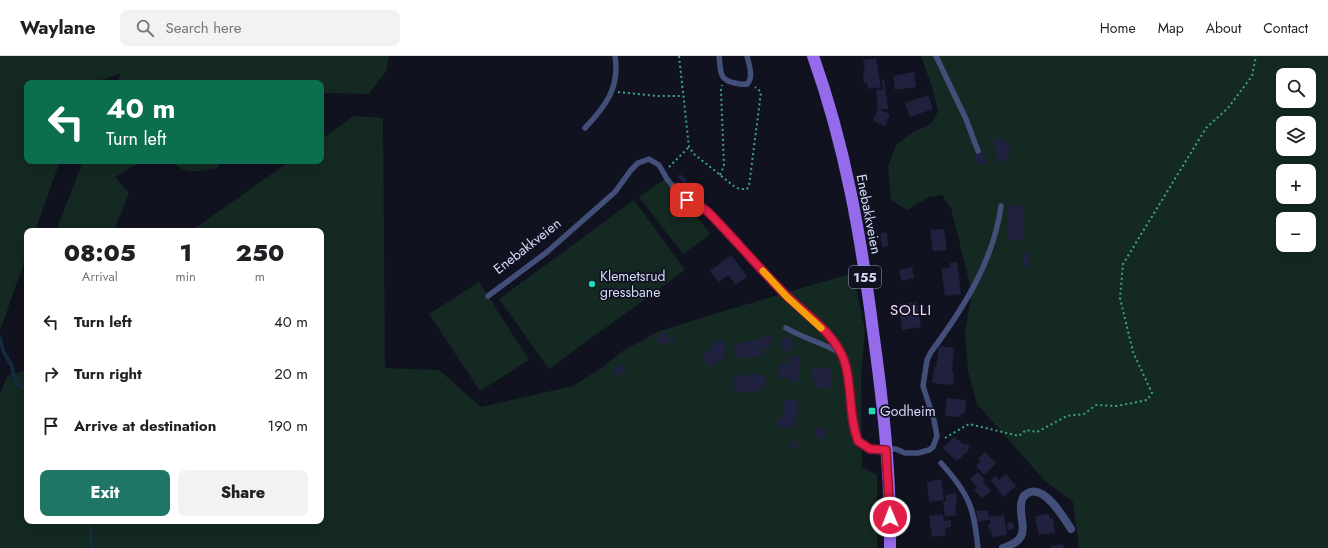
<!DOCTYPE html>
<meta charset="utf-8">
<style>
:root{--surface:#fff;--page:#f2f2f2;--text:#202124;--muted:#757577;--line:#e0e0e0;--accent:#1f7667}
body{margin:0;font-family:Jost,sans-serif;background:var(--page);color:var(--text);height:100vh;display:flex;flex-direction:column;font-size:15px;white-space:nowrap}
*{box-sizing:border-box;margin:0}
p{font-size:13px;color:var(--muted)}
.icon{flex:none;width:22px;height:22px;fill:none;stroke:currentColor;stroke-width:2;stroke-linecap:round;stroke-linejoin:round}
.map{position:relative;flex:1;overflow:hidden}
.panel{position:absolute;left:24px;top:172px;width:300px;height:296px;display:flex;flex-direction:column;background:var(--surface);border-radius:8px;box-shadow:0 4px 16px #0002}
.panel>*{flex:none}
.hud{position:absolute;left:24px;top:24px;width:300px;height:84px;border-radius:8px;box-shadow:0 4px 16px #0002;background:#0b6e4f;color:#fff;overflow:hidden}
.tools{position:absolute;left:1276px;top:12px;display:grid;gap:8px}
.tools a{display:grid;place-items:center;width:40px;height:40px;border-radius:8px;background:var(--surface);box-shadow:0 4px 16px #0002;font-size:20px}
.pin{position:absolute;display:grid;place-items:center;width:34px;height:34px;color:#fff;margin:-17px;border-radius:8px;box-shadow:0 2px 6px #0006}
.me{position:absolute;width:44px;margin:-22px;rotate:359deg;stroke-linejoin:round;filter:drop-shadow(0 0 3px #0008)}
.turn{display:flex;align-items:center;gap:14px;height:84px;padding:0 16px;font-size:18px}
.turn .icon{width:52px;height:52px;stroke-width:2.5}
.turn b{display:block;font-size:28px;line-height:34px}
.eta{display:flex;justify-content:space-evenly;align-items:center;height:68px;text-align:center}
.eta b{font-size:24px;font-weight:800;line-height:28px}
.button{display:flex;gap:8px;margin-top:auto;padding:8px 16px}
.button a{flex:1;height:46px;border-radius:8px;background:var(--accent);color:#fff;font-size:16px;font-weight:800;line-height:46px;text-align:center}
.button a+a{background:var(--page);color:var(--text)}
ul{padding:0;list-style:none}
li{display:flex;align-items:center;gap:12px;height:52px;padding:0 16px}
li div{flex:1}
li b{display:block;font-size:15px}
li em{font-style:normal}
header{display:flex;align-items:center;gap:24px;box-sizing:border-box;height:56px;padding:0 20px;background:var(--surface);border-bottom:1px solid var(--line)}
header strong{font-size:19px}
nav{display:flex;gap:22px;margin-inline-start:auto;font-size:14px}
.search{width:280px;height:36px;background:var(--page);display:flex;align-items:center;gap:10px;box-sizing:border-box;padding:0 14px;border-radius:8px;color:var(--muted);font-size:15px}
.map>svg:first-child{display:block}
.green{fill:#142922;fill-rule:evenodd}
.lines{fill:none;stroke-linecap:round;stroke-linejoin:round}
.stream{stroke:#122e3e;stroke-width:3.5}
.building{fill:#1f213f}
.path{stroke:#3ea580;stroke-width:2;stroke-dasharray:2 3;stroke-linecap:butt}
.service{stroke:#414f79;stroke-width:5.5}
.minor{stroke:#414f79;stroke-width:8}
.primary{stroke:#956aeb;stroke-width:12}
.route-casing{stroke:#92132f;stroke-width:10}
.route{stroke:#e11d48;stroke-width:7}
.slow{stroke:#f59e0b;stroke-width:7}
.poi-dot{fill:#1dddb9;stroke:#101220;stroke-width:1.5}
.labels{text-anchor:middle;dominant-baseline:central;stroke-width:3.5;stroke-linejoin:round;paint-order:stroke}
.shield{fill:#101220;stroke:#9a9fb8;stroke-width:1}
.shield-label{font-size:13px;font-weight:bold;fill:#d5dbf9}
.street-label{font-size:14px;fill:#d5dbf9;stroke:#101220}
.poi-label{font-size:14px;fill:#d5dbf9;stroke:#101220;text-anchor:start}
.neighbourhood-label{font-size:15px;letter-spacing:1px;fill:#fad7f7;stroke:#101220}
</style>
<header>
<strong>Waylane</strong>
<div class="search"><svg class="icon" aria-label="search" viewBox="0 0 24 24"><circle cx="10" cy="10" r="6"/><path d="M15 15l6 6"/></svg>Search here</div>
<nav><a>Home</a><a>Map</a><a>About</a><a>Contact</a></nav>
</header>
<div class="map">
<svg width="1328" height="492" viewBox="0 0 1328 492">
<rect width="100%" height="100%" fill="#101220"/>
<path class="green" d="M0 0H389L386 15 369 38 321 37V27H117L120 18 91 27H27V105H60L35 175H27V198L0 275Z
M921 0H1328V492H1079L1073 446 1045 425 977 348 968 315 965 277 972 237 951 152 942 139 929 141 907 154 891 144 888 110 896 89 910 78 932 67 938 55 933 34ZM1283 19H1309V45H1283ZM1283 67H1309V93H1283ZM1283 115H1309V141H1283ZM1283 163H1309V189H1283Z
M354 60 383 62 385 312 439 314 481 351 573 330 601 312 621 296 657 276 717 257 853 217 865 275 861 318 862 411 877 419V492H0V339L7 320 27 313V465H321V175H191L290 105H321V83Z
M83 105H142L115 121 129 137 114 175H56Z
M173 105H223L217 112C202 114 183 121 173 105Z
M667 122 710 178 683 198 639 141Z
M634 144 685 214 549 313 499 243Z
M479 226 529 304 480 335 429 258Z"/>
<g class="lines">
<path class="stream" d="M0 282 3 295 12 310 14 322 17 327 27 335
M90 465 91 492"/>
</g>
<path class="building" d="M876 2 881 31 868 33 867 27H864L863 18H865L863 4Z
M914 16 916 31 895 34 893 20Z
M882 23H884L888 53H878L876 34 883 33Z
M928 39 933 53 910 61 905 47Z
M878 53 890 58 885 70 873 65Z
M1004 82 1006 88 1009 87 1011 96 1008 97 1009 104 999 106 997 101 993 84Z
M982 95 987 106 978 109 974 98Z
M680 118 687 124 684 127 677 121Z
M1007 150H1023V184H1008Z
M944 173 947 194 933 195 930 174Z
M887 176 888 190 882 191 880 177Z
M1024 196 1030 197 1029 211 1023 210Z
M731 199 747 220 736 229 728 219 719 226 710 215Z
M957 206 961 238 945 240 941 213 950 212V207Z
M912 211 914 222 902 225 899 214Z
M917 246 921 271 902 274 899 248Z
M665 276 670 283 672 281 675 285 672 287 669 285 662 290 656 283Z
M773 279 774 281 772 282V284H770L769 293 763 294 761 280Z
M783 281 792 283 790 296 781 294Z
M721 283 727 292 722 295 726 300 710 312 701 300 712 292 711 290Z
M761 283 763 300 742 303 741 300 735 301 734 291 735 288Z
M939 290 954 292 952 316H954L953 329 932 327 934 311H936Z
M790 300 800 301 798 327H791L792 323 779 322 780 307 790 308Z
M623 308 627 313 617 321 613 315Z
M831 312V332H816V326H812V313Z
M759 317V320L765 319 766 331 761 332V333L757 335 735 337 733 321Z
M947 342 966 344 965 356 960 359V361L945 360Z
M783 344H797L798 362H794L795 371 778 372 777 362H784Z
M816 372 826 373 824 383 814 381Z
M954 381 965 389 966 387 970 391 968 392 969 394 957 405 942 392Z
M798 385V392L791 393 790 386Z
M985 396 996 407 984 419 976 410 980 406 978 403Z
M978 416 985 424 983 426 991 435 982 442 974 434 977 431 970 423Z
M1006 418 1016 430 1003 441 991 424 996 420 999 424Z
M941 423 944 444 929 446 927 426Z
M956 437 957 448 955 449 957 459 945 461 943 446 946 445 945 439Z
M988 454 989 464 978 466 976 455Z
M943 458 944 465 951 464V471L945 472 946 479 932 481 929 460Z
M1046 458H1049L1050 462H1053L1055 477 1039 479 1035 460Z
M1004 459 1007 479 992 481 991 474 989 475 988 468H991L989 461Z
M1013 466 1014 473 1008 474 1007 467Z
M1063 488 1064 492H1050V490Z"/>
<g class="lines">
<path class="path" d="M679 0 689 91 694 98 735 131 740 133H747L749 130 761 36 755 31
M618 36 658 40H683
M669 111 689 91
M720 119 724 110 721 34 722 29
M945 382 969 368 1019 380 1026 374 1037 376 1067 360 1084 358 1096 349 1117 350 1147 344 1152 337 1133 296 1120 242 1123 208 1206 72 1228 52 1252 20 1256 0"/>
<path class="service" d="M719 0C721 14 718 24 735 27 739 28 743 29 747 28 754 21 749 9 747 0
M936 0 966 63 978 95
M585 72C606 50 620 31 615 0
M488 240 547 196 615 136 631 114 638 107 649 103 659 109 667 123 683 143 692 145 708 156 787 241 816 266 835 287 844 305 853 368 858 385 870 393H896L905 397H918L929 394 933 391 937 380 934 364 923 330 927 304 931 296C963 253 994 204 1001 150
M786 272C803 282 823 287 840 297
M941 407C951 418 962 431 968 445 975 459 976 477 978 492"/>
<path class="minor" d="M1003 492C1011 489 1019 486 1022 478 1025 467 1018 455 1022 444 1023 439 1026 438 1030 436 1046 431 1064 462 1071 473"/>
<path class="primary" d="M813 0C845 89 861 181 873 275 883 347 891 419 890 492"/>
</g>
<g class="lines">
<g class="route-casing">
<path id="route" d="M687 144C696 146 702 151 708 156 736 184 760 214 788 241 808 260 834 277 844 304 853 330 848 359 858 385L870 393 886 394 890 461"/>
</g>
<use href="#route" class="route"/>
<path class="slow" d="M763 215 787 241 821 272"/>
</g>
<g class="poi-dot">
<circle cx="592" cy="228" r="4"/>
<rect x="868" y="351" width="8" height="8" rx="2"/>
</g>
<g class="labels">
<rect class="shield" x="849" y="210" width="32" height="22" rx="3"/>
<g class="shield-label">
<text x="865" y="221">155</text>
</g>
<g class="street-label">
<text transform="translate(869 158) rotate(79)">Enebakkveien</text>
<text transform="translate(527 190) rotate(-38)">Enebakkveien</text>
</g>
<g class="poi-label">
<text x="600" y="220">Klemetsrud<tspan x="600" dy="16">gressbane</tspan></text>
<text x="880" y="355">Godheim</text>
</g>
<g class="neighbourhood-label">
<text x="911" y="254">SOLLI</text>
</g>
</g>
</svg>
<div class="tools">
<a><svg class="icon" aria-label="search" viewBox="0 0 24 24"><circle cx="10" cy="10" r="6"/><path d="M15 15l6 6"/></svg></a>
<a><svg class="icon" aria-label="layers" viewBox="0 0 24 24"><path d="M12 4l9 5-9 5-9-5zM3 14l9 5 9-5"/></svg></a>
<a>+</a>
<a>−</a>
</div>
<div class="pin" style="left:687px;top:144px;background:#d93025"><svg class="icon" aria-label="arrive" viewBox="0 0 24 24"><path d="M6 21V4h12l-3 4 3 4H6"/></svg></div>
<svg class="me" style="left:890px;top:461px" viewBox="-20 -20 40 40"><circle r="17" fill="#e11d48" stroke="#fff" stroke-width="3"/><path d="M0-11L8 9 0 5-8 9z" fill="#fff"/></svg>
<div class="hud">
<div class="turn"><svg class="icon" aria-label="left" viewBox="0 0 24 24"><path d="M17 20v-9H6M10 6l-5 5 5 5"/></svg><div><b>40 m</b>Turn left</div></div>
</div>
<section class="panel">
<div class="eta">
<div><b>08:05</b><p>Arrival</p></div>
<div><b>1</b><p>min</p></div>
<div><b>250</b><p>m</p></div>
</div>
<ul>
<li><svg class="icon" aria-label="left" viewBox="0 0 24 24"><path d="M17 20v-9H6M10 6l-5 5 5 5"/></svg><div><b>Turn left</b></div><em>40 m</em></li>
<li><svg class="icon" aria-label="right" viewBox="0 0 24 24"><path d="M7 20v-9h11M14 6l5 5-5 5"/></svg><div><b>Turn right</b></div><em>20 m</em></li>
<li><svg class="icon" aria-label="arrive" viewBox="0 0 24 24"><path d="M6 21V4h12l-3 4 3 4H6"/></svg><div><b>Arrive at destination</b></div><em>190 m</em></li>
</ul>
<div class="button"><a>Exit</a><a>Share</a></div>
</section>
</div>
